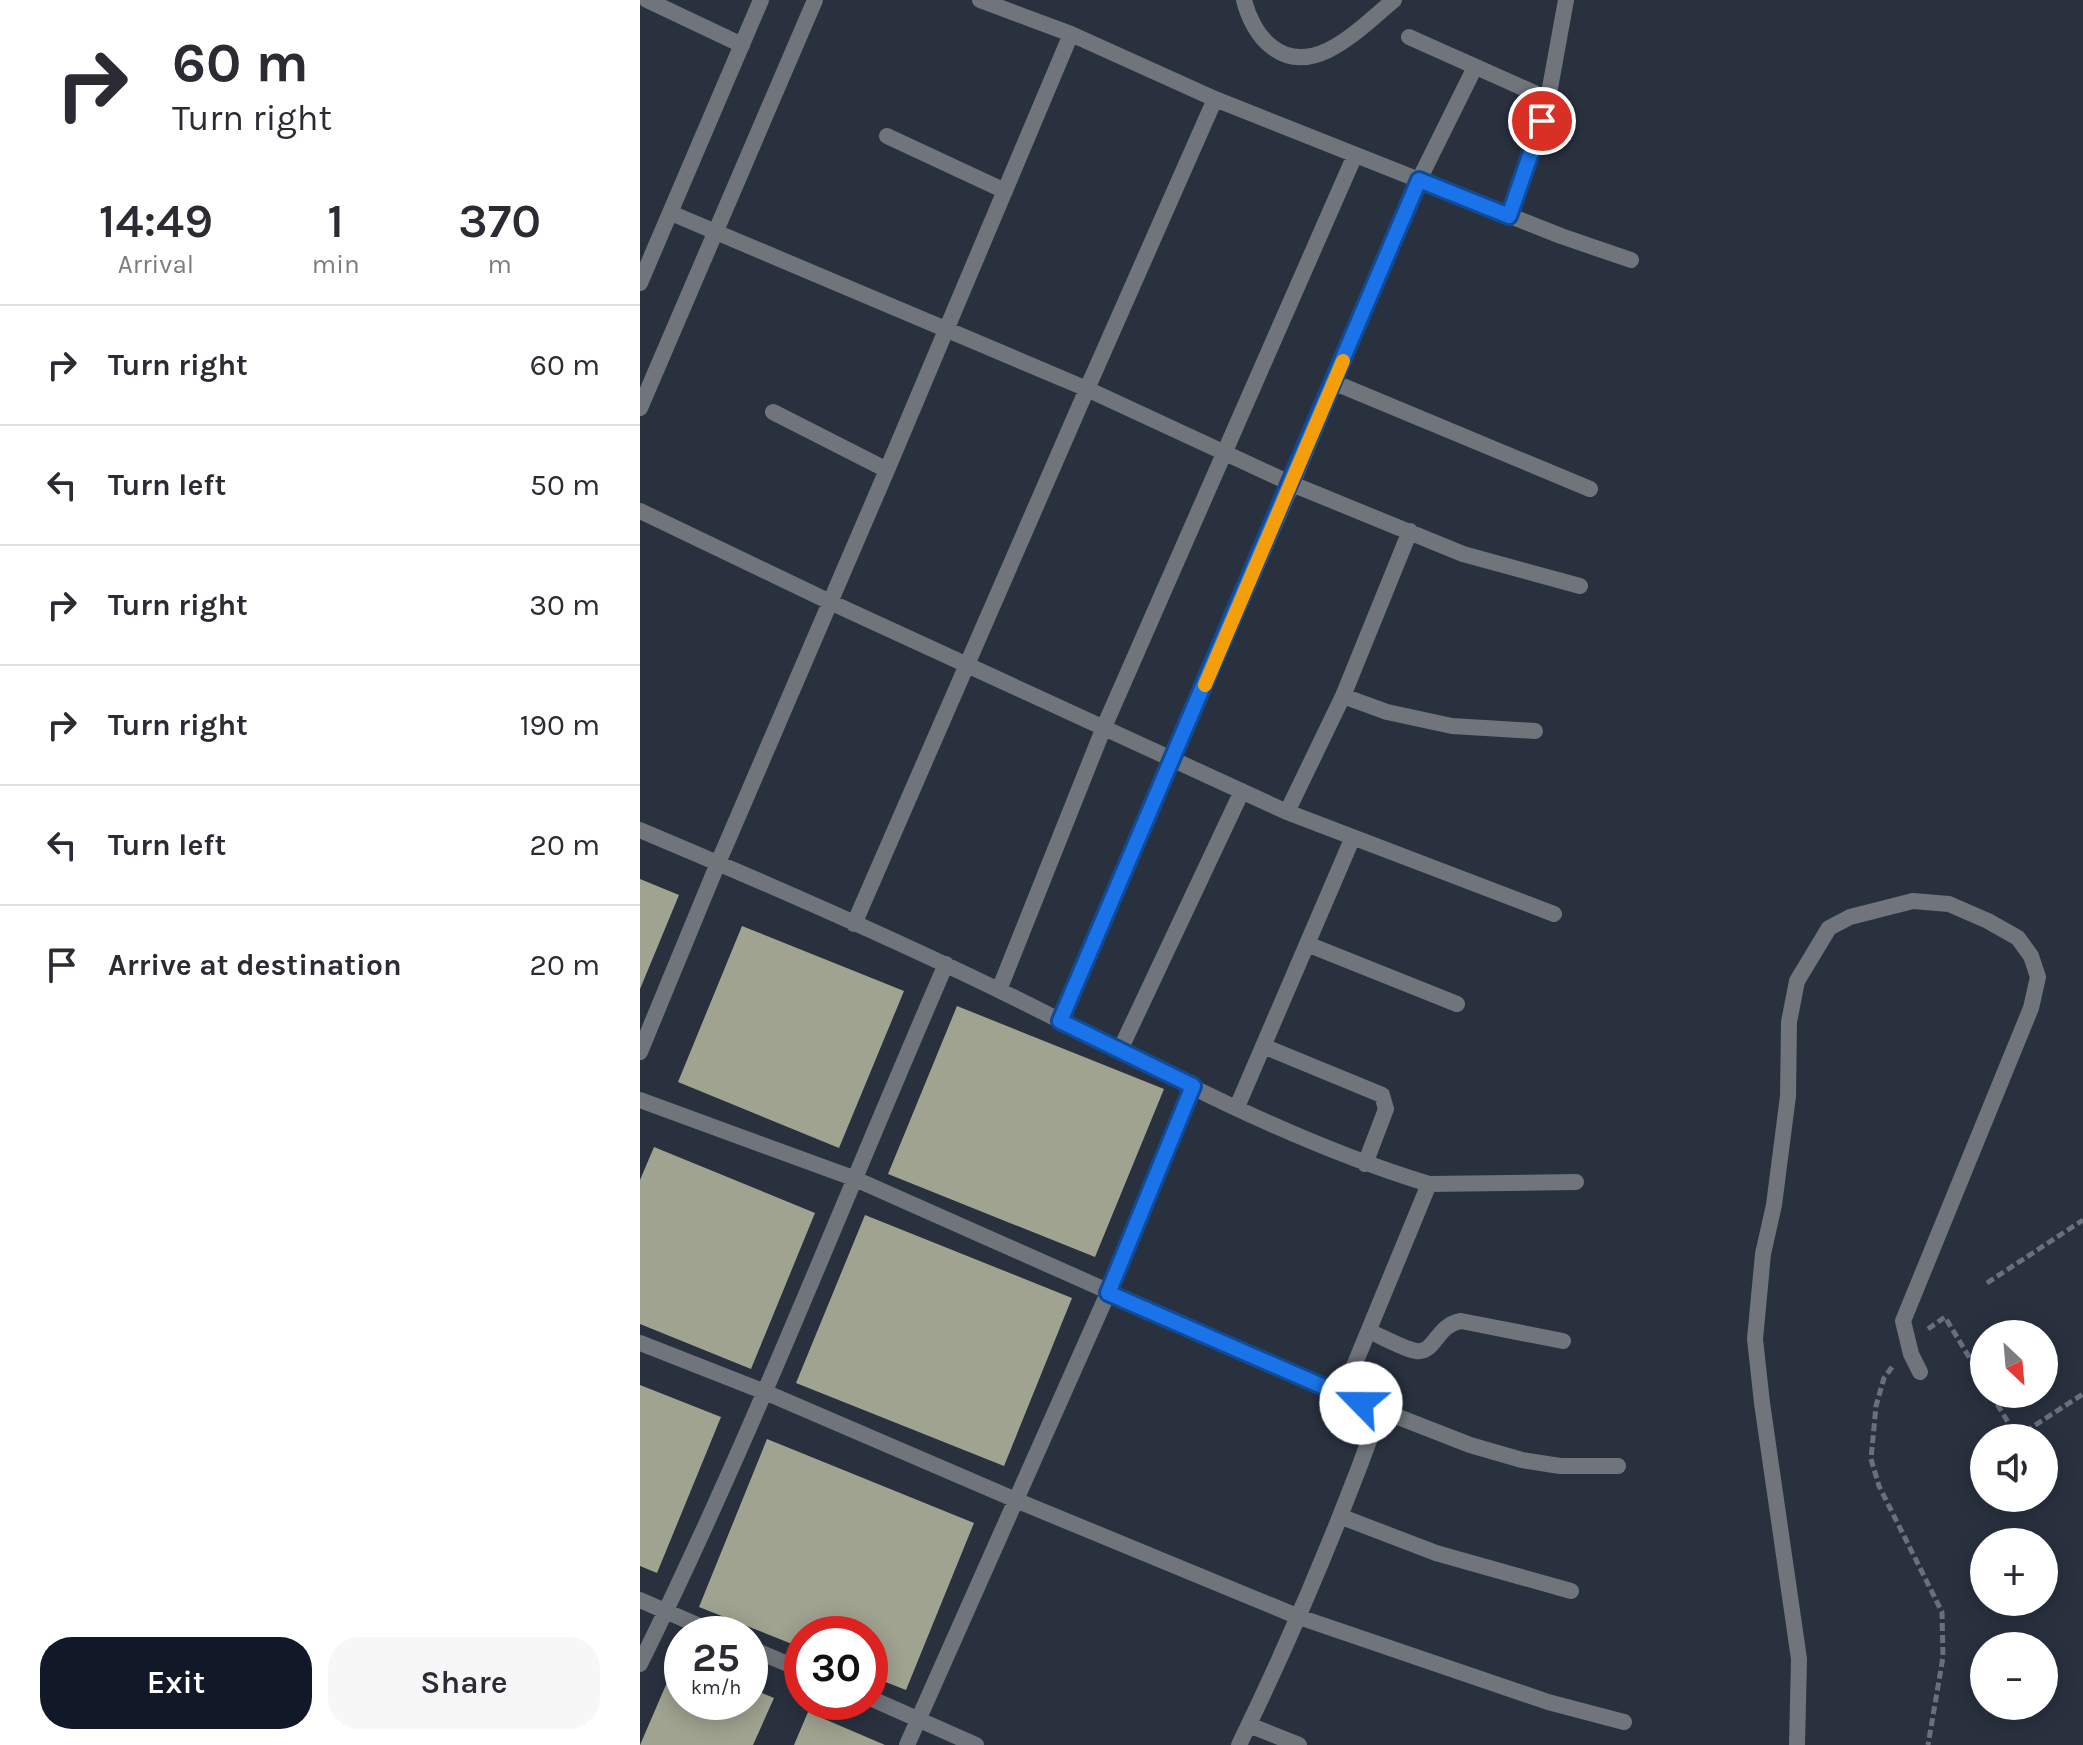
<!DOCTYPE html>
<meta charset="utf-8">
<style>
:root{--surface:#fff;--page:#f7f7f7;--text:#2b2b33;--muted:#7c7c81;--line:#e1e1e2;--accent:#111827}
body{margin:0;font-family:Karla,sans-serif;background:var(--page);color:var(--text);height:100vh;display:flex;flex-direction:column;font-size:30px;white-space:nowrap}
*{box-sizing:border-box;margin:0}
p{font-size:26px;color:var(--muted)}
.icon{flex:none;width:44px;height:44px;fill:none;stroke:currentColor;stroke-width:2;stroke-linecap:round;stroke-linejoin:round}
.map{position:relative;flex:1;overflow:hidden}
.panel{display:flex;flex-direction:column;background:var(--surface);width:640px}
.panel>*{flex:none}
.top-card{background:#fff;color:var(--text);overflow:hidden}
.needle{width:52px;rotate:154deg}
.controls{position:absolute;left:1330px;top:1320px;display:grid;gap:16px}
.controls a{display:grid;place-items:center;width:88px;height:88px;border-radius:50%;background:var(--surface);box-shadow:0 4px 20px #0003;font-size:40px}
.speed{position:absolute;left:24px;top:1616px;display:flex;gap:16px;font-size:40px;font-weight:700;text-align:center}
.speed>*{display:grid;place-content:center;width:104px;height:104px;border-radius:50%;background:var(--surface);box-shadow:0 4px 20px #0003;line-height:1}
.speed small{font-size:20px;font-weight:400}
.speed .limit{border:12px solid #d22;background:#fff;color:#111}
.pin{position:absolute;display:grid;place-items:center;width:68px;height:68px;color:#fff;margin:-34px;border:4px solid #fff;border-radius:50%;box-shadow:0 2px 8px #0007}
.me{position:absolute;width:88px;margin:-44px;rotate:293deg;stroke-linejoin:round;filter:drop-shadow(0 0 6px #0008)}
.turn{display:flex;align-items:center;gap:28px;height:168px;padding:0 40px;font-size:36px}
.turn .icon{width:104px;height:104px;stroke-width:2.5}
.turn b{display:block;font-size:56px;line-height:68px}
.eta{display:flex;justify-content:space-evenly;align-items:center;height:136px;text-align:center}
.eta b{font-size:48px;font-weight:600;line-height:56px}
.button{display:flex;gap:16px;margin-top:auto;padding:16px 40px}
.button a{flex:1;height:92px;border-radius:32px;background:var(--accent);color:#fff;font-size:32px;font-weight:600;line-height:92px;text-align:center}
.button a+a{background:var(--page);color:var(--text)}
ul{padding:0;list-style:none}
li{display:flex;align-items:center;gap:24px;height:120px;padding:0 40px;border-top:2px solid var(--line)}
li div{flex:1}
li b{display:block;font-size:30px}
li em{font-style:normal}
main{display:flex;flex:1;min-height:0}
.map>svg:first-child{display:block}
.building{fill:#a0a390}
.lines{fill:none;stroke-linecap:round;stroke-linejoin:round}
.path{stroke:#69707d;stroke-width:5;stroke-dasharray:8 4;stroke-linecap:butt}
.service{stroke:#70747b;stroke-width:16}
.minor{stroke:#70747b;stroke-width:16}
.tertiary{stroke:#70747b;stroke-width:16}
.route-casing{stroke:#114b97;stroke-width:20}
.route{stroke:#1a73e8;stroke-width:14}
.slow{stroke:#f59e0b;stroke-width:14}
</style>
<main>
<section class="panel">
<div class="top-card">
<div class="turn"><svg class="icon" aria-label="right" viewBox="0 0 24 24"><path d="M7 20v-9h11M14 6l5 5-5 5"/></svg><div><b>60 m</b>Turn right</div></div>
</div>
<div class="eta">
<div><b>14:49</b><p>Arrival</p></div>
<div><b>1</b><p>min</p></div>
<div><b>370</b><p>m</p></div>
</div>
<ul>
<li><svg class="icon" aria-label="right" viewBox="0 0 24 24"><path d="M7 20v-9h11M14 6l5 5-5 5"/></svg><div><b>Turn right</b></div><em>60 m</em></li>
<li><svg class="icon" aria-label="left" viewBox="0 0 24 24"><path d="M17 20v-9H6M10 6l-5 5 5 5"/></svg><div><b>Turn left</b></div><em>50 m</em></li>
<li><svg class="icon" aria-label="right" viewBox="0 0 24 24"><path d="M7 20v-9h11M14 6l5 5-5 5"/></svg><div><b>Turn right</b></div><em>30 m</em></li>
<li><svg class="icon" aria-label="right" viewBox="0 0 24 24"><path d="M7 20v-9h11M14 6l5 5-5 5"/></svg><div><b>Turn right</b></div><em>190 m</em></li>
<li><svg class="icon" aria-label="left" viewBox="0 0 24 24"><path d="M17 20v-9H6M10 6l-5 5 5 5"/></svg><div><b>Turn left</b></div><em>20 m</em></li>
<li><svg class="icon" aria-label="arrive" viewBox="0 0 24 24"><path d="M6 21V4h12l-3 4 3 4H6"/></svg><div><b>Arrive at destination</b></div><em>20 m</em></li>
</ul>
<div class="button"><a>Exit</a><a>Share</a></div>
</section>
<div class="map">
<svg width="1443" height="1745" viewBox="0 0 1443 1745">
<rect width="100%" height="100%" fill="#29313f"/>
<path class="building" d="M0 879 39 895 0 989Z
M102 926 264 991 199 1148 38 1082Z
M317 1006 524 1089 455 1257 248 1174Z
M14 1147 175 1213 111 1369 0 1324V1180Z
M225 1215 432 1298 364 1466 156 1383Z
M0 1385 81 1417 17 1573 0 1566Z
M127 1439 334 1523 266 1690 230 1676V1634H162V1648L59 1607Z
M38 1657 42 1659V1702H110V1688L134 1698 113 1745H0Z
M168 1712 245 1745H154Z"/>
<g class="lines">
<path class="path" d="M1347 1283 1443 1220
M1288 1329 1305 1317 1344 1382
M1252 1367 1244 1378 1236 1406 1231 1459 1239 1486 1302 1612 1303 1657 1288 1745
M1351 1394 1377 1437 1443 1394"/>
<path class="service" d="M604 0C608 17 618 37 632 47 674 80 723 25 754 0
M1157 1745 1159 1659 1122 1403 1115 1339 1123 1254 1134 1205 1148 1096 1149 1022 1157 981 1189 928 1210 917 1273 901 1309 904 1348 921 1378 938 1391 956 1398 977 1391 1008 1263 1321 1271 1354 1280 1372"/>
<path class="minor" d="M7 0 102 45
M769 37 908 99
M835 67 779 180 921 236 991 260
M247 136 365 191
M31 213 447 389 575 99
M869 216 908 99 926 0
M693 382 950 489
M133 412 247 470
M0 511 190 602 647 812 914 914
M703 696 747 712 812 726 895 731
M647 812 703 696 770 531
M0 830C126 883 253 938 375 998 510 1065 644 1140 789 1184L702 1395
M214 924 447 389 652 484 823 554 940 586
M667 944 817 1004
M359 990 464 727 715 155
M420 1021 652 484 779 180 575 99 431 34
M623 1046 742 1095 746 1109 725 1164
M480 1050 602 791
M0 1052 78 863 247 470 431 34 340 0
M0 1100 213 1178 702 1395 830 1445 882 1460 920 1466H978
M597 1107 713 837
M789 1184 936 1182
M729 1331C743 1337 761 1348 776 1351 795 1354 796 1325 821 1321L923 1341
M0 1343 125 1392 378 1501 659 1617 908 1702 984 1722
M702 1517 796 1553 931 1591
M0 1600 78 1634
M110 1648 162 1670
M0 1664C113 1435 204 1198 306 964
M230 1698 336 1745
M609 1725 659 1745
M267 1745 468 1293 553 1086
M599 1745C652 1636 699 1525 740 1411"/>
<path class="tertiary" d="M0 283 121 0
M0 408 175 0"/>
</g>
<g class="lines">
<g class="route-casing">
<path id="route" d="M721 1403 468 1293 553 1086 420 1021 779 180 869 216 902 121"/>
</g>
<use href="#route" class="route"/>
<path class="slow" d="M565 685 703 361"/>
</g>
</svg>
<div class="controls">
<a><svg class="needle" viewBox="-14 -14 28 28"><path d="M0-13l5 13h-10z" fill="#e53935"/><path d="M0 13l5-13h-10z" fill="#7c7c81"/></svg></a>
<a><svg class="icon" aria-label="sound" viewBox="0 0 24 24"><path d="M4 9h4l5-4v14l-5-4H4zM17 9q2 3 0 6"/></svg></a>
<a>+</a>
<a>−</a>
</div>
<div class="speed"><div>25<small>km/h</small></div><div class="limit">30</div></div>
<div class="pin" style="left:902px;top:121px;background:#d93025"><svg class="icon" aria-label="arrive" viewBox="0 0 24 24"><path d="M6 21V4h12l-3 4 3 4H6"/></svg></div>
<svg class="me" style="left:721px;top:1403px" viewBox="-20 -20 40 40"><circle r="19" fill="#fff"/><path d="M0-13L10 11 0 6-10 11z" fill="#1a73e8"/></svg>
</div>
</main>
